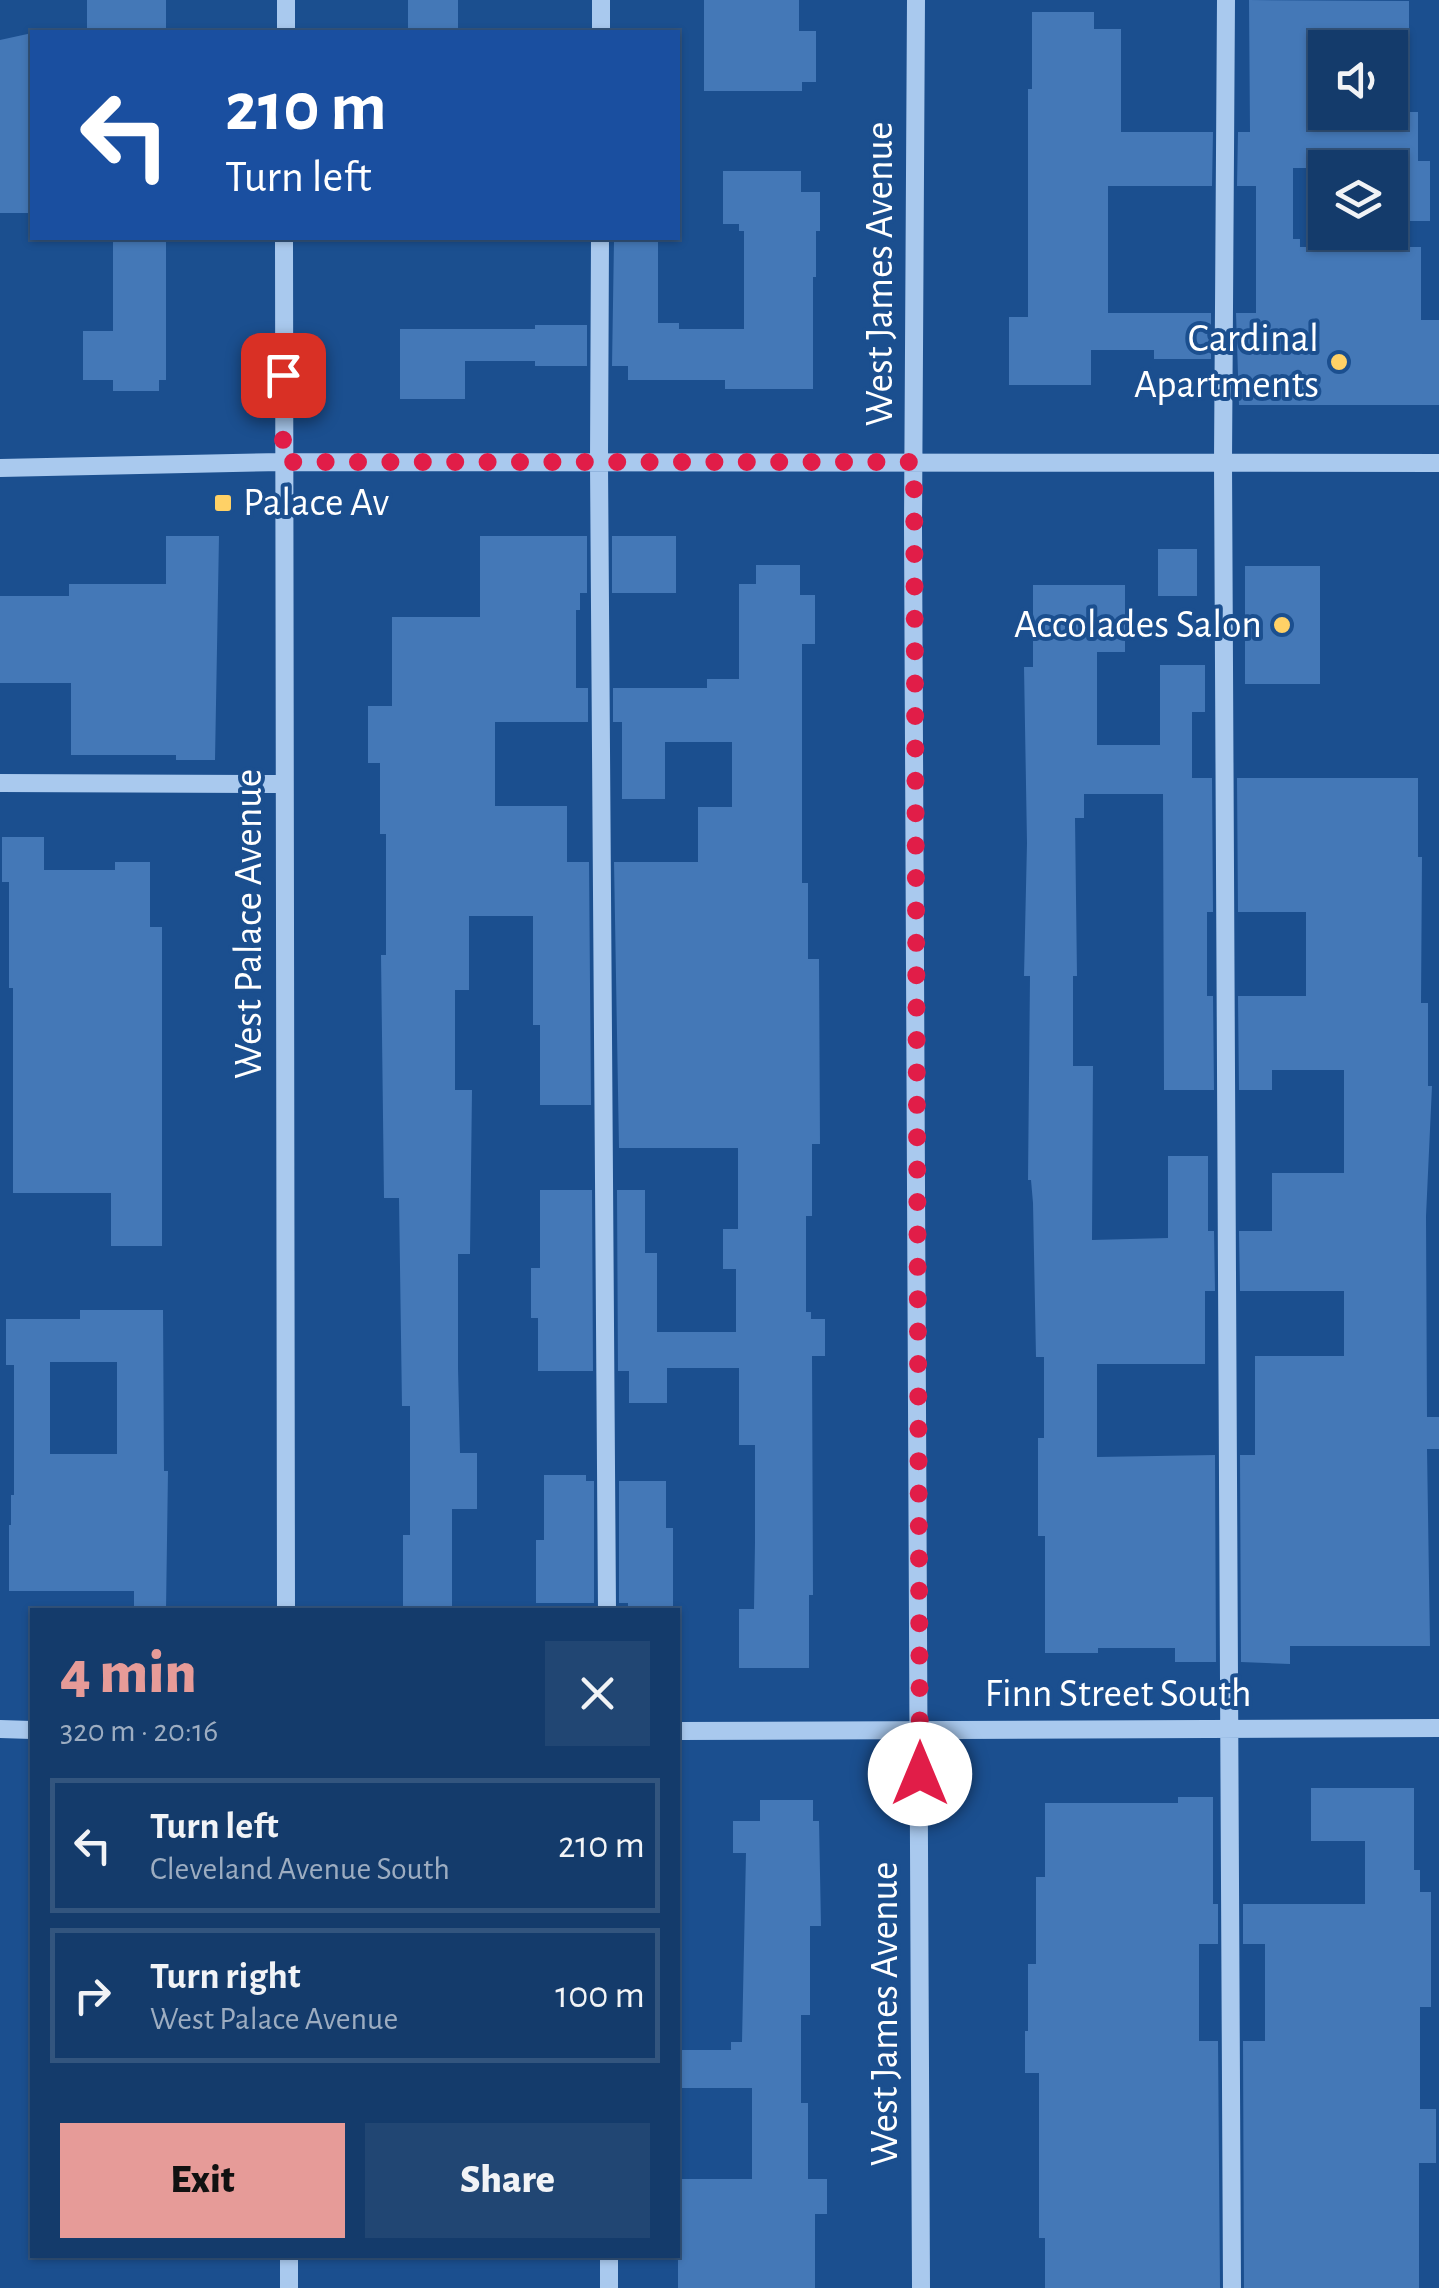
<!DOCTYPE html>
<meta charset="utf-8">
<style>
:root{--surface:#143b6b;--page:#214673;--text:#f1f3f6;--muted:#9dadc1;--line:#33557e;--accent:#e69b98}
body{margin:0;font-family:"Alegreya Sans",sans-serif;background:var(--page);color:var(--text);height:100vh;display:flex;flex-direction:column;font-size:38px;white-space:nowrap}
*{box-sizing:border-box;margin:0}
p{font-size:32px;color:var(--muted)}
.icon{flex:none;width:55px;height:55px;fill:none;stroke:currentColor;stroke-width:2;stroke-linecap:round;stroke-linejoin:round}
.map{position:relative;flex:1;overflow:hidden}
.sheet{position:absolute;left:30px;top:1608px;width:650px;height:650px;display:flex;flex-direction:column;background:var(--surface);border-radius:0px;box-shadow:0 2px 8px #0004,0 0 0 2px var(--line)}
.sheet>*{flex:none}
.guide{position:absolute;left:30px;top:30px;width:650px;height:210px;border-radius:0px;box-shadow:0 2px 8px #0004,0 0 0 2px var(--line);background:#1a4fa0;color:#fff;overflow:hidden}
.controls{position:absolute;left:1308px;top:30px;display:grid;gap:20px}
.controls a{display:grid;place-items:center;width:100px;height:100px;border-radius:0px;background:var(--surface);box-shadow:0 2px 8px #0004,0 0 0 2px var(--line);font-size:50px}
.pin{position:absolute;display:grid;place-items:center;width:85px;height:85px;color:#fff;margin:-42px;border-radius:20px;box-shadow:0 5px 15px #0006}
.me{position:absolute;width:110px;margin:-55px;rotate:0deg;stroke-linejoin:round;filter:drop-shadow(0 0 8px #0008)}
.turn{display:flex;align-items:center;gap:35px;height:210px;padding:0 30px;font-size:45px}
.turn .icon{width:130px;height:130px;stroke-width:2.5}
.turn b{display:block;font-size:70px;line-height:85px}
.round{display:grid;place-items:center;flex:none;width:105px;height:105px;border-radius:0px;background:var(--page)}
.headline{display:flex;align-items:center;justify-content:space-between;height:170px;padding:0 30px}
h1{font-size:60px;font-weight:800;line-height:75px;color:var(--accent)}
.primary-button{display:flex;gap:20px;margin-top:auto;padding:20px 30px}
.primary-button a{flex:1;height:115px;border-radius:0px;background:var(--accent);color:#111;font-size:40px;font-weight:800;line-height:115px;text-align:center}
.primary-button a+a{background:var(--page);color:var(--text)}
ul{padding:0;list-style:none}
li{display:flex;align-items:center;gap:30px;height:135px;margin:0 20px 15px;padding:0 10px;border:5px solid var(--line);border-radius:0px}
li div{flex:1}
li b{display:block;font-size:38px}
li em{font-style:normal}
.map>svg:first-child{display:block}
.building{fill:#4478b7;fill-rule:evenodd}
.lines{fill:none;stroke-linecap:round;stroke-linejoin:round}
.minor{stroke:#a9c9ee;stroke-width:18}
.route{stroke:#e11d48;stroke-width:18;stroke-dasharray:0 32.4}
.poi-dot{fill:#ffd166;stroke:#1b4f8f;stroke-width:4}
.labels{text-anchor:middle;dominant-baseline:central;stroke-width:8;stroke-linejoin:round;paint-order:stroke}
.street-label{font-size:40px;fill:#fff;stroke:#1b4f8f}
.poi-label{font-size:40px;fill:#fff;stroke:#1b4f8f;text-anchor:end}
</style>
<div class="map">
<svg width="1439" height="2288" viewBox="0 0 1439 2288">
<rect width="100%" height="100%" fill="#1b4f8f"/>
<path class="building" d="M87 0H166V32H87Z
M408 0H458V32H408Z
M704 0H799V31H816V82H802V91H704Z
M1249 0 1409 1V48H1325V112H1418V161H1430V221H1390V168H1293V239H1300V247H1421V320H1439V405H1239L1236 313H1256V186H1237L1238 132H1250Z
M1032 12H1094V29H1121V132H1213L1212 186H1108V313H1211V359H1154V350H1091V385H1009V317H1028V89H1032Z
M32 33V213H0V40Z
M723 171H801V192H820V231H816V277H813V389H725V380H628V366H612L614 241H658V323H679V329H744V231H739V224H723Z
M113 238H166V380H159V391H113V380H83V331H113Z
M535 325H587V366H535V361H465V399H400V329H535Z
M166 536H219L215 760H176V755H71V683H0V596H69V584H166Z
M480 536H587V593H580V610H576V688H588V722H495V806H567V862H589L591 1105H540V1025H533V916H469V990H455V1090H472L470 1254H458V1368L460 1453H477V1509H452V1610H403V1535H410V1406H402L399 1198H384L381 955H386V834H380V763H368V706H392V617H480Z
M612 536H676V593H612Z
M1158 549H1197V596H1158Z
M756 565H800V595H815V644H802V883H808V959H819L820 1144H812V1216H806V1312H811V1319H825V1356H812L813 1595H809V1668H739V1609H754L755 1542V1445H739V1368H667V1403H629V1371H618L617 1190H645V1253H657V1332H736V1269H723V1229H738V1148H619L614 862H698V807H732V742H665V799H622V722H613V688H707V679H739V584H756Z
M1245 566H1320V684H1245Z
M1033 585H1125V652H1097V745H1160V665H1205V712H1192V778H1212L1213 912H1207V996H1213L1214 1090H1164L1163 794H1084V818H1075L1077 976H1073V1066H1093L1092 1240 1168 1238V1156H1208V1231H1214L1215 1291H1205V1364H1097V1457L1215 1455 1216 1662H1175V1648H1098V1653H1045V1536H1038V1438H1044V1357H1036L1033 1203 1031 1180H1028L1030 976H1024L1027 843 1024 667H1033Z
M1237 778H1418V857H1422L1421 1003H1428V1086H1432L1426 1216 1427 1417H1439V1449H1427L1430 1646H1290V1664L1241 1662 1240 1455H1255V1356H1344V1291H1240L1239 1231H1272V1173H1344V1070H1272V1090H1239L1238 996H1306V912H1238Z
M2 837H44V870H115V862H150V927H162V1246H111V1193H13V988H9V882H2Z
M540 1190H592L593 1371H538V1318H531V1268H540Z
M80 1310H163L164 1471H168L166 1610H134V1591H9V1525H11V1495H14V1365H6V1319H80ZM50 1362H117V1454H50Z
M544 1475H586V1481H594V1603H536V1540H544Z
M619 1481H666V1528H673V1610H628V1603H619Z
M1311 1788H1414V1870H1420V1892H1431V2007H1420V2109H1436V2163H1419V2288H1244L1243 2041H1265V1944H1243V1904H1365V1841H1311Z
M1178 1797H1213V1904H1218V1944H1199V2041H1218L1220 2288H1045V2238H1039V2073H1025V2031H1028V1964H1036V1877H1045V1803H1178Z
M760 1800H813V1821H819L821 1926H810V2015H801V2103H808V2179H827V2214H815V2288H678V2179H752V2088H678V2050H731V2042H742L746 1853H733V1821H760Z"/>
<g class="lines">
<path class="minor" d="M916 0 913 526 921 2288
M1226 0 1223 462 1232 2288
M286 32V0
M601 32V0
M284 238 286 1610
M600 238 599 463 607 1610
M0 468 283 462 1439 463
M0 783 284 784
M0 1729 32 1730
M678 1731 1439 1728
M289 2255V2288
M609 2255V2288"/>
</g>
<g class="lines">
<path class="route" d="M283 375V462H914L920 1774"/>
</g>
<g class="poi-dot">
<circle cx="1339" cy="362" r="10"/>
<rect x="213" y="493" width="20" height="20" rx="5"/>
<circle cx="1282" cy="625" r="10"/>
</g>
<g class="labels">
<g class="street-label">
<text transform="translate(880 274) rotate(-90)">West James Avenue</text>
<text transform="translate(249 924) rotate(-90)">West Palace Avenue</text>
<text x="1118" y="1694">Finn Street South</text>
<text transform="translate(885 2014) rotate(-90)">West James Avenue</text>
</g>
<g class="poi-label">
<text x="1319" y="339">Cardinal<tspan x="1319" dy="46">Apartments</tspan></text>
<text x="243" y="503" text-anchor="start">Palace Av</text>
<text x="1262" y="625">Accolades Salon</text>
</g>
</g>
</svg>
<div class="controls">
<a><svg class="icon" aria-label="sound" viewBox="0 0 24 24"><path d="M4 9h4l5-4v14l-5-4H4zM17 9q2 3 0 6"/></svg></a>
<a><svg class="icon" aria-label="layers" viewBox="0 0 24 24"><path d="M12 4l9 5-9 5-9-5zM3 14l9 5 9-5"/></svg></a>
</div>
<div class="pin" style="left:283px;top:375px;background:#d93025"><svg class="icon" aria-label="arrive" viewBox="0 0 24 24"><path d="M6 21V4h12l-3 4 3 4H6"/></svg></div>
<svg class="me" style="left:920px;top:1774px" viewBox="-20 -20 40 40"><circle r="19" fill="#fff"/><path d="M0-13L10 11 0 6-10 11z" fill="#e11d48"/></svg>
<div class="guide">
<div class="turn"><svg class="icon" aria-label="left" viewBox="0 0 24 24"><path d="M17 20v-9H6M10 6l-5 5 5 5"/></svg><div><b>210 m</b>Turn left</div></div>
</div>
<section class="sheet">
<div class="headline"><div><h1>4 min</h1><p>320 m · 20:16</p></div><a class="round"><svg class="icon" aria-label="close" viewBox="0 0 24 24"><path d="M6 6l12 12M18 6L6 18"/></svg></a></div>
<ul>
<li><svg class="icon" aria-label="left" viewBox="0 0 24 24"><path d="M17 20v-9H6M10 6l-5 5 5 5"/></svg><div><b>Turn left</b><p>Cleveland Avenue South</p></div><em>210 m</em></li>
<li><svg class="icon" aria-label="right" viewBox="0 0 24 24"><path d="M7 20v-9h11M14 6l5 5-5 5"/></svg><div><b>Turn right</b><p>West Palace Avenue</p></div><em>100 m</em></li>
</ul>
<div class="primary-button"><a>Exit</a><a>Share</a></div>
</section>
</div>
